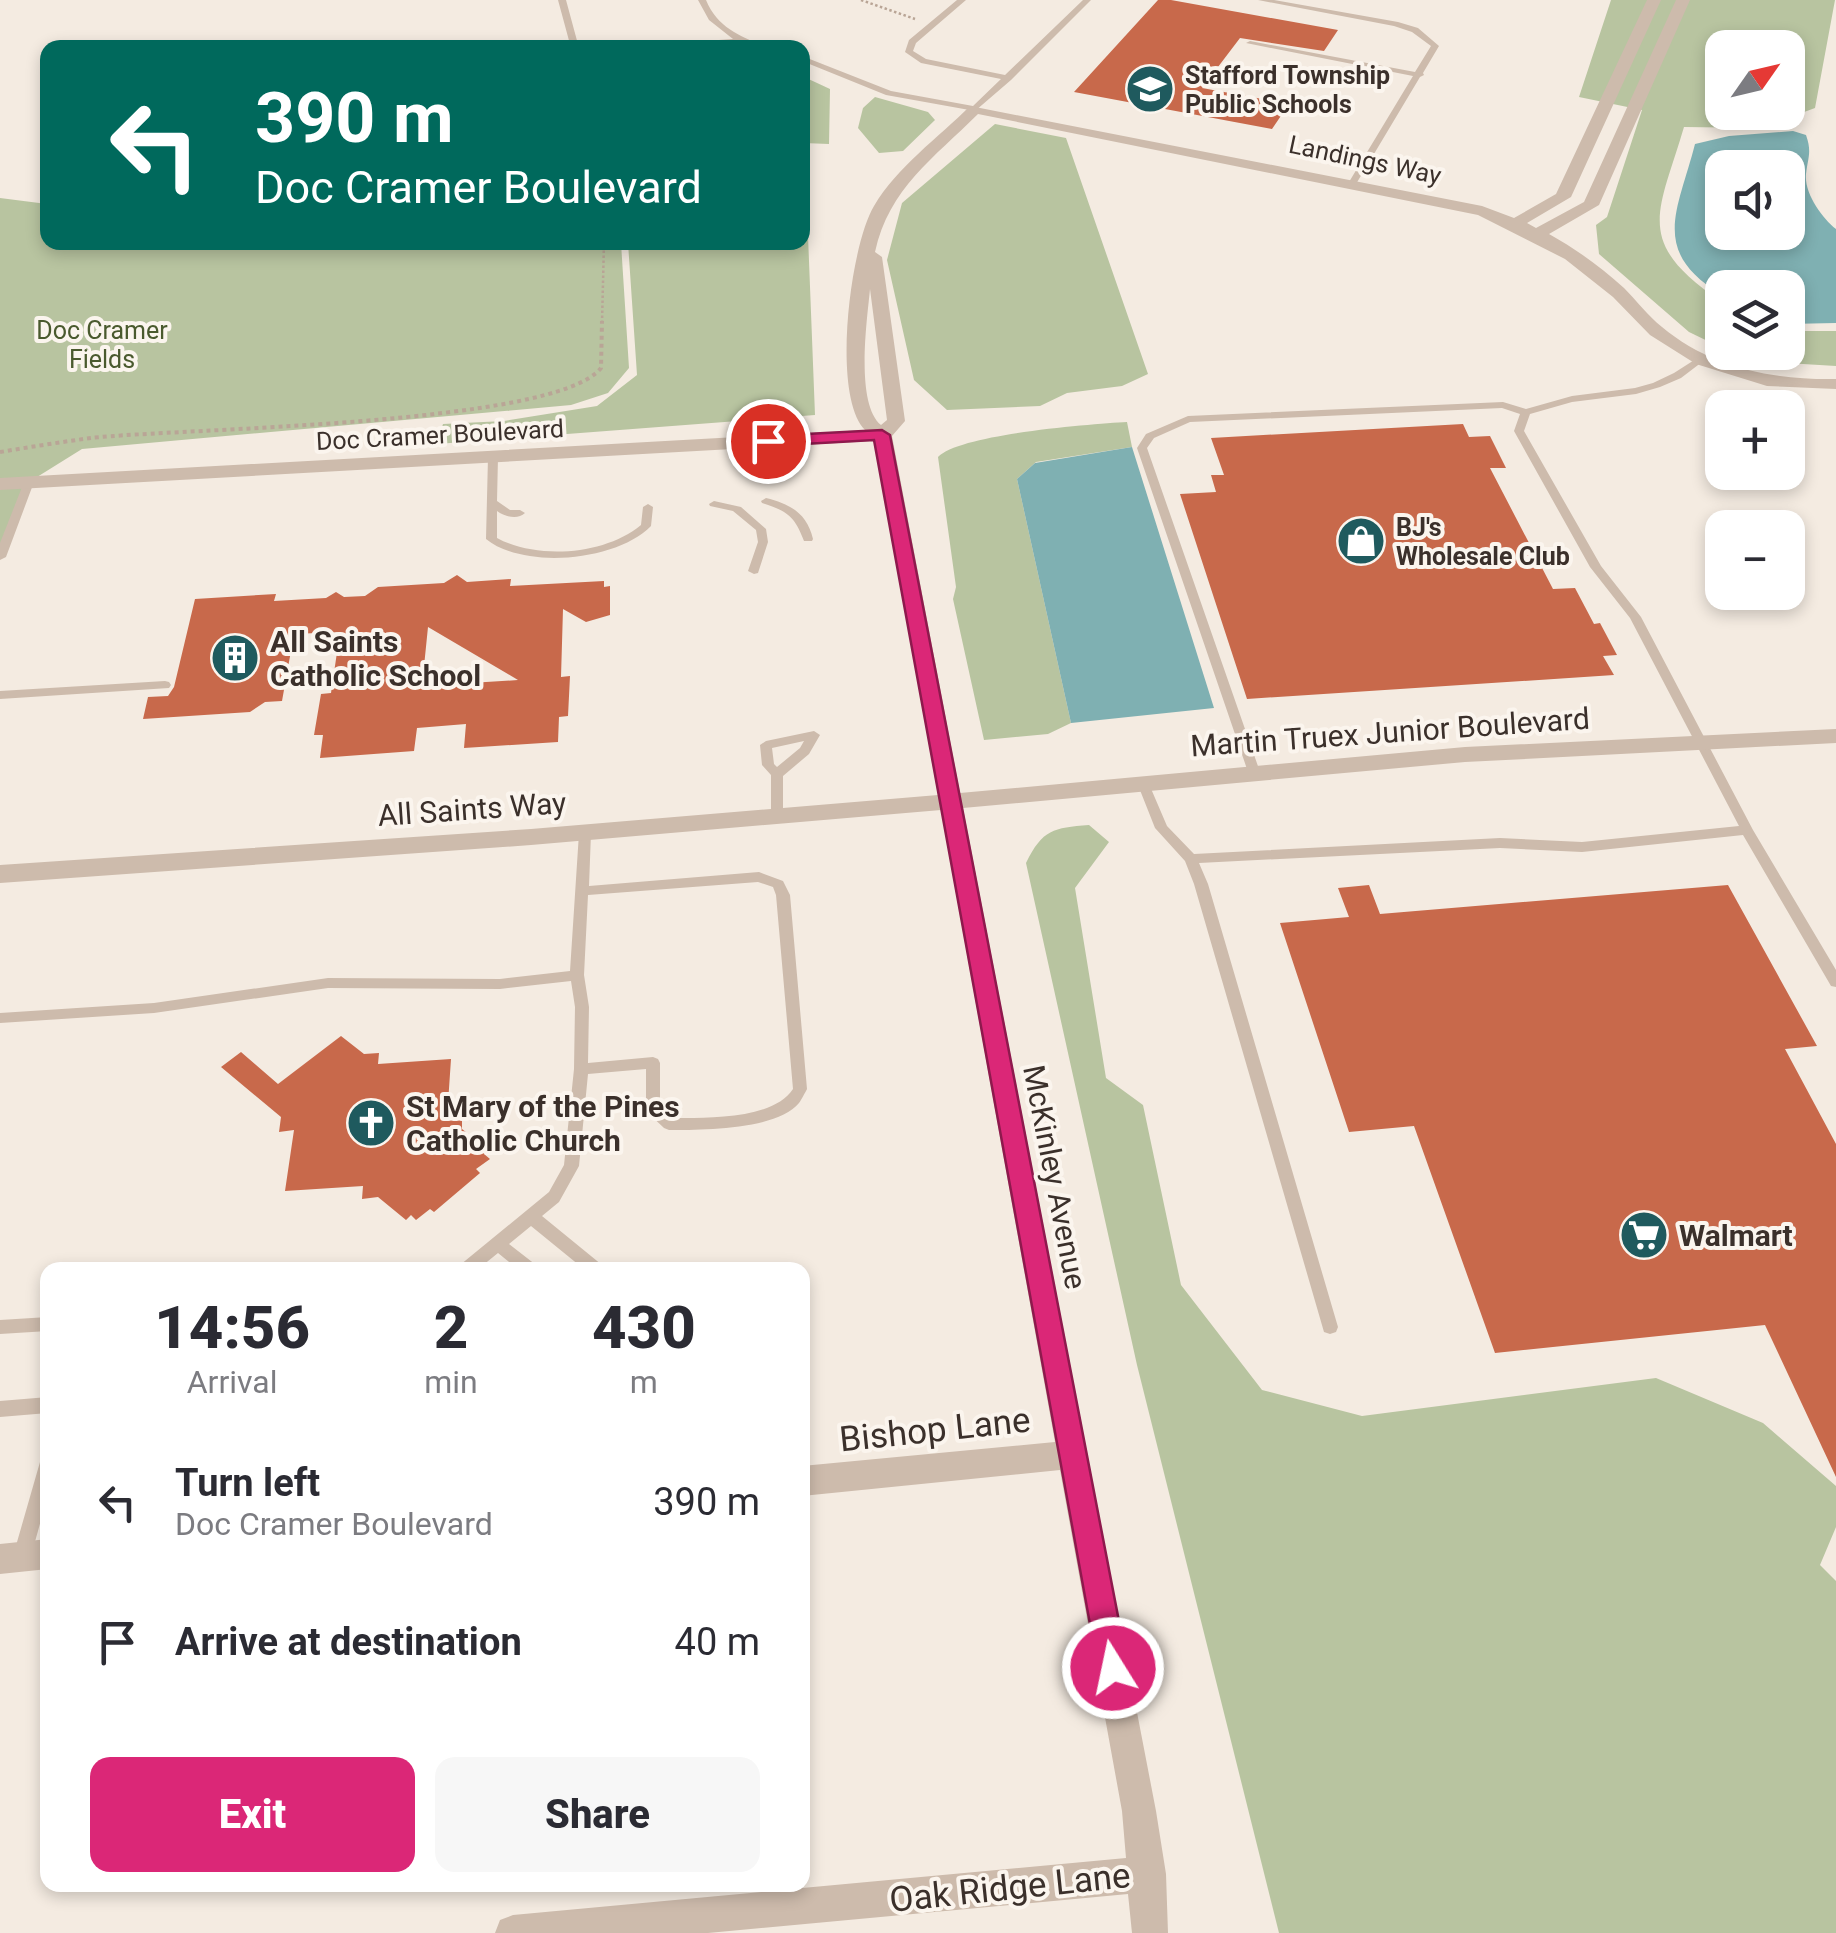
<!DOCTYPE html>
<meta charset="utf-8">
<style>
:root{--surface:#fff;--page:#f7f7f7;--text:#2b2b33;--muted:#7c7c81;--accent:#db2777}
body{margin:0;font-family:Roboto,sans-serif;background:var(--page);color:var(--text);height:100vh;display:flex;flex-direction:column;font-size:38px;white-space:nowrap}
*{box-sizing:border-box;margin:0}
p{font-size:32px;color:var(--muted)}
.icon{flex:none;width:55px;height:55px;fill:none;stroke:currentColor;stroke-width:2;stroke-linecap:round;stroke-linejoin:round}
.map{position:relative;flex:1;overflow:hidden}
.sheet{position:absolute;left:40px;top:1262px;width:770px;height:630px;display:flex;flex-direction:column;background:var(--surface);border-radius:20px;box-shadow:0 5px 15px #0003}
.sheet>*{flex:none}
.top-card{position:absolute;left:40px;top:40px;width:770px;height:210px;border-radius:20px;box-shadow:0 5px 15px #0003;background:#00695c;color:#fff;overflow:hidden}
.needle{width:65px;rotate:56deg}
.buttons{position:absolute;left:1705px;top:30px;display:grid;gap:20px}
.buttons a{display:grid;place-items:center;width:100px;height:100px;border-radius:20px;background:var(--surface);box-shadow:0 5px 15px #0003;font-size:50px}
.pin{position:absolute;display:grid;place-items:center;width:85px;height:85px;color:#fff;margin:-42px;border:5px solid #fff;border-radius:50%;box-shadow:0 2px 10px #0007}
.me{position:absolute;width:110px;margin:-55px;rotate:350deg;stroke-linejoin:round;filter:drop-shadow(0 0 8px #0008)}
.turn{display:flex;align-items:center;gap:35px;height:210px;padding:0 50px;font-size:45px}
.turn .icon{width:130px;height:130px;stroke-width:2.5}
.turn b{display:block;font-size:70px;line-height:85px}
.eta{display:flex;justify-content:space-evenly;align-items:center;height:170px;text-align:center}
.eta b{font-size:60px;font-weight:800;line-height:70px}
.button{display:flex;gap:20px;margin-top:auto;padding:20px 50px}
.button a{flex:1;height:115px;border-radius:20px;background:var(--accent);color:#fff;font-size:40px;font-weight:800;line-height:115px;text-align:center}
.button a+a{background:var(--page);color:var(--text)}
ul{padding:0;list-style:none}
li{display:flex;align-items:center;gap:30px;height:140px;padding:0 50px}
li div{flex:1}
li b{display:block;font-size:38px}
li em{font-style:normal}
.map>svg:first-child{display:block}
.green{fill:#b8c4a0;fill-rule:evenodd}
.water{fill:#7fb0b2;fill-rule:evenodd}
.building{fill:#c8694b;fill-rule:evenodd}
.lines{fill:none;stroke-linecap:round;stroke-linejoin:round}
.path-far1{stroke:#b9a596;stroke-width:2.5;stroke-dasharray:2.5 2.5;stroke-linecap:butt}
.path{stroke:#b9a596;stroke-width:4;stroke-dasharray:4 4;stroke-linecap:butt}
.lane{fill:#cdbbac;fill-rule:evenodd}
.street{fill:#cdbbac;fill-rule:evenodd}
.route{fill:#db2777;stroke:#8e194d;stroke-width:2.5}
.labels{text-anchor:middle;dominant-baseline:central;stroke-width:8;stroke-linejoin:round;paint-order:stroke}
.far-poi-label{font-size:25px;font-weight:bold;fill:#3b302b;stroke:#fbf5ee;text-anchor:start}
.far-street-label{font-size:25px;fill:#3b302b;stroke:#fbf5ee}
.far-park-label{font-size:25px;fill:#4a5a2e;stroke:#fbf5ee}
.poi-label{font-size:30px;font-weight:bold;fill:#3b302b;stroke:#fbf5ee;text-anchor:start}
.street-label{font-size:30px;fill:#3b302b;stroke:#fbf5ee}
.near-street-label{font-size:35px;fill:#3b302b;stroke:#fbf5ee}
</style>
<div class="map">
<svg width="1836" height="1933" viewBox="0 0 1836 1933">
<rect width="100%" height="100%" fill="#f4ebe1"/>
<path class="green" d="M1611 0H1835L1815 108 1761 128 1684 127C1658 215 1633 242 1722 302V348L1689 332 1599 254 1596 225 1607 217 1642 110 1579 97ZM1722 48H1788V112H1722Z
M802 76 830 89 829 144 803 143Z
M875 97 928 112 935 120 903 151 879 153 858 128 863 108Z
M995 124 1066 138 1148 374 1122 386 1067 393 1040 406 947 410 914 380 887 260 902 203Z
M803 184H806L815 415 437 444 443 424 504 421 597 406 637 375 628 243 802 242Z
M0 198 47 204 48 242 621 243 629 368 608 393 571 405 82 449 29 482 0 557Z
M1788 331H1836V366L1754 361 1734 353 1788 352Z
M1127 422 1132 447 1036 462 1017 479 1071 723 1048 734 984 740 953 599 956 587 938 457C960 434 1091 424 1127 422Z
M1089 825 1109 842 1075 888 1106 1078 1143 1105 1181 1285 1262 1390 1362 1416 1656 1378 1763 1423 1836 1486V1527L1820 1565 1836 1581V1933H1279L1137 1365 1026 863C1043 829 1053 828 1089 825Z"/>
<path class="water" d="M1793 131 1806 135C1812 152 1808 157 1806 174 1804 193 1822 218 1836 229V323L1788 324V288H1722V295C1649 251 1678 211 1695 144L1729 136ZM1722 168H1788V232H1722Z
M1132 447 1214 708 1071 723 1017 479 1035 463Z"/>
<path class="building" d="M1158 0H1171L1338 30 1324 51 1240 38 1202 88 1289 104 1272 129 1074 92Z
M1463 424 1469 437 1490 436 1506 468H1490L1553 589 1575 588 1594 624 1600 623 1617 655 1603 656 1614 675 1247 699 1180 494 1216 492 1211 475H1224L1211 438Z
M457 575 467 582 511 579 510 586 604 581V587L610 586V615L586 622 563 609 561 677 570 676 568 716 559 717 558 742 464 748 466 724 417 728 414 751 320 758 323 735H314L321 694 331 693 340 632 294 634 282 701 265 702 250 712 143 719 148 697 168 696 174 687 195 599 276 594 274 601 326 598 336 592 344 597 365 596 378 587 444 583ZM428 627 518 680 422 686Z
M1369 885 1380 914 1728 885 1817 1046 1785 1049 1836 1144V1477L1765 1325 1495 1353 1414 1126 1349 1132 1280 923 1349 917 1338 888Z
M341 1036 364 1054 379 1053 378 1064 451 1059 447 1118 462 1117V1129L489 1150 484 1154 490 1159 476 1169 480 1173 434 1212 430 1209 416 1220 411 1215 406 1220 378 1197 362 1199 363 1186 285 1191 294 1130 279 1132 281 1117 221 1067 241 1052 278 1084Z"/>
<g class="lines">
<path class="path-far1" d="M861 0 915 19
M602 323 604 242"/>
<path class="path" d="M0 452C30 447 61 442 91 438 180 428 555 426 601 368L602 321"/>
<path class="lane" d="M558 0H566L579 48H571Z
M698 0H706C718 29 741 36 768 48 756 48 746 43 736 43 692 44 649 48 605 48L733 39 709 20Z
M957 0H966L916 43 913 51 926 59 1005 75 1083 0H1091L1011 80 975 111 886 95 802 61V56L891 91 973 106 1001 79 921 63 905 52 909 40Z
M1258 0H1274L1398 22 1418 28 1439 46 1423 73 1424 75 1420 77 1356 184 1349 182 1413 76 1246 43 1250 41 1415 72 1431 46 1412 32 1394 26Z
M1699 357 1704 360 1702 362 1681 378 1660 387 1636 394 1572 402 1530 414 1524 431 1601 566 1641 617 1753 830 1836 970V987L1831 986 1743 835 1582 852 1500 848 1199 863 1208 884 1338 1327 1336 1332 1330 1334 1324 1332 1194 884 1185 861 1155 828 1136 780 1138 777H1146L1167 826 1194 854 1500 838 1582 842 1739 826 1630 618 1590 567 1514 431 1520 414 1502 408 1190 422 1154 438 1147 448 1260 772 1254 776 1248 772 1137 448 1146 434 1188 416 1503 402 1526 409 1572 396 1635 388 1653 383 1674 373Z
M493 454 498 457 497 501 510 510H520L525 513C518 520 505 517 497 511V538C537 560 605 555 641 525L643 507 648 504 653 507 651 526C617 561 524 570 486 539L488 457Z
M29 479 34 482 6 557 0 560V543L24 482Z
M766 498C790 504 807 513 813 539L812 541H804C795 517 788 511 762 503L761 501Z
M714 501 741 507 766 529 768 542 758 573 754 574 748 571 758 542 756 530 733 511 710 506 709 504Z
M165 681 169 682 171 685 169 688 0 699V691Z
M814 731 820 735 809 754 783 776V818L782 821H772L771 818V775L762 765 760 745 766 741ZM804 741 800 748 777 767 774 764 772 748Z
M585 828 591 833 589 886 759 872 783 881 790 895 807 1089C806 1091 800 1102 799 1103 777 1130 702 1130 669 1130L664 1128 646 1111V1069L588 1074 579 1166 559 1202 542 1216 602 1265 604 1270H585L531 1226 509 1244 536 1265 538 1270H519L498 1253 477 1270H458L460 1265 549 1192 564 1165 574 1069 575 1007 571 981 500 989 328 988 154 1013 0 1023V1013L154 1003 328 978 500 979 570 971 579 833ZM758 882 773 887 776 895 793 1089C773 1120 705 1118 672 1118L660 1109V1063L658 1059 653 1057 588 1063 589 1007 584 975 588 895Z
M48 1317V1331L0 1334V1320Z
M48 1397V1413L0 1417V1401Z
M48 1454V1495L31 1556 28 1562 22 1564 16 1562 13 1556 40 1462 42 1456Z"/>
<path class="street" d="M1647 0H1661L1571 197 1527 223 1536 228 1584 202 1676 0H1690L1599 205 1549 234C1576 249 1601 267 1624 288 1637 301 1648 316 1662 327 1711 368 1773 380 1836 379V389L1767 386 1696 364 1650 335 1613 297 1565 259 1478 215 978 114C934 158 889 188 875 252L882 257 905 421 892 436 960 793 1465 747 1836 729V743L1465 762 963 808 1156 1811 1166 1874 1168 1933H1132L1128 1894 708 1933H495L500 1920 513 1915 1126 1858 1122 1811 1060 1470 802 1496V1466L1055 1442 941 810 531 845 0 883V865L531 829 938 795 874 441 0 490V478L865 430C831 396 850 246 874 206 897 167 938 138 970 106L1482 206 1514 218 1556 194ZM870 289 887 420 881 425C855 403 867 321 870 289Z
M48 1539V1569L0 1574V1544Z"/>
</g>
<path class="route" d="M882 430 890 435 1128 1668 1124 1679 1113 1683 1103 1679 1098 1668 874 440 768 446 760 441 768 436Z"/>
<defs>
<g id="school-disc" transform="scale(2.5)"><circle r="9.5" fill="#1f5a5e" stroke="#fbf5ee"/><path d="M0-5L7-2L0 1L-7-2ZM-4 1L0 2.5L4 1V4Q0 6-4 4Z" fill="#fff"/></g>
<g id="shop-disc" transform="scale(2.5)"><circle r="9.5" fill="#1f5a5e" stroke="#fbf5ee"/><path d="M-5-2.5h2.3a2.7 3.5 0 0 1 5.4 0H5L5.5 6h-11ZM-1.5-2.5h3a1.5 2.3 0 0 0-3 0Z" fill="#fff"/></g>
<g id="building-disc" transform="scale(2.5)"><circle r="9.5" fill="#1f5a5e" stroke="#fbf5ee"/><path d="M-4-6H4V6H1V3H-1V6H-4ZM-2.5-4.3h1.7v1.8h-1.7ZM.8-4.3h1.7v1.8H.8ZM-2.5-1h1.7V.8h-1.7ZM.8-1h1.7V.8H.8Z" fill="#fff"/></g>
<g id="church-disc" transform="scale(2.5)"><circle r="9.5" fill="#1f5a5e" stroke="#fbf5ee"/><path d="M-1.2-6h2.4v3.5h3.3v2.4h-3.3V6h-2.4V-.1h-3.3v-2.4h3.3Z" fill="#fff"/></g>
<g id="supermarket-disc" transform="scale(2.5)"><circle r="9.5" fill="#1f5a5e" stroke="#fbf5ee"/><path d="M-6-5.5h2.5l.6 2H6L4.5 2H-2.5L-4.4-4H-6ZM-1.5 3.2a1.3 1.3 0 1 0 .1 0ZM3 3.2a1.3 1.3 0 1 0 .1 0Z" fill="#fff"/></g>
</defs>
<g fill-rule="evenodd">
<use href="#school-disc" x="1150" y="89"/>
<use href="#shop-disc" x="1361" y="541"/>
<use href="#building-disc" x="235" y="658"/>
<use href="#church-disc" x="371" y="1123"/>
<use href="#supermarket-disc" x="1644" y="1235"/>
</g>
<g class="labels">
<g class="far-poi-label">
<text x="1185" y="75">Stafford Township<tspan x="1185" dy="29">Public Schools</tspan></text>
<text x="1396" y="527">BJ's<tspan x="1396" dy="29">Wholesale Club</tspan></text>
</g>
<g class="far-street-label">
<text transform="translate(1365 160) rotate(12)">Landings Way</text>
<text transform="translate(440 435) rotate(-3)">Doc Cramer Boulevard</text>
</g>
<g class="far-park-label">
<text x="102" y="330">Doc Cramer<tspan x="102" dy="29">Fields</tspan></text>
</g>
<g class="poi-label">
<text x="270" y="641">All Saints<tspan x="270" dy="34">Catholic School</tspan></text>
<text x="406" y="1106">St Mary of the Pines<tspan x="406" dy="34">Catholic Church</tspan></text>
<text x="1679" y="1235">Walmart</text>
</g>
<g class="street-label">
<text transform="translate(1390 732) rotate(-4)">Martin Truex Junior Boulevard</text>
<text transform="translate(472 809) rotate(-4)">All Saints Way</text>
<text transform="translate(1055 1177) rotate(79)">McKinley Avenue</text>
</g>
<g class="near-street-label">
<text transform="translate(935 1430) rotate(-6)">Bishop Lane</text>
<text transform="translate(1010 1888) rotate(-6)">Oak Ridge Lane</text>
</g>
</g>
</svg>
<div class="buttons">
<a><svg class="needle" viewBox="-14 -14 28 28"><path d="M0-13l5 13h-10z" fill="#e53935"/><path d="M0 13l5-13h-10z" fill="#7c7c81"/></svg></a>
<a><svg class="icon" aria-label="sound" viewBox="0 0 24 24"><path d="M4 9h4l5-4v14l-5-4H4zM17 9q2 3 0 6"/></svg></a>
<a><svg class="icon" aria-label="layers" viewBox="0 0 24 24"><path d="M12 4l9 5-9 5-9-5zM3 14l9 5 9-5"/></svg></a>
<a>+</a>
<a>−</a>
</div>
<div class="pin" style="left:768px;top:441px;background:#d93025"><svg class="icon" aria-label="arrive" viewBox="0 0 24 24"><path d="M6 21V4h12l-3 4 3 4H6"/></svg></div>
<svg class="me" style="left:1113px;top:1668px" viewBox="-20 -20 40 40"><circle r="17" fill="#db2777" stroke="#fff" stroke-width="3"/><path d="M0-11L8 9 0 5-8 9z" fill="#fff"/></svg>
<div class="top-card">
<div class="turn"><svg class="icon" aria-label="left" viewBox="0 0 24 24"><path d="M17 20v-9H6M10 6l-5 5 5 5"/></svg><div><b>390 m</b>Doc Cramer Boulevard</div></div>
</div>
<section class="sheet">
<div class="eta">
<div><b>14:56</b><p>Arrival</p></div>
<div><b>2</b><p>min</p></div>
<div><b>430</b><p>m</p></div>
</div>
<ul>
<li><svg class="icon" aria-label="left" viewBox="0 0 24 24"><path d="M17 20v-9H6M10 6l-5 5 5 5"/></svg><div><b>Turn left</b><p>Doc Cramer Boulevard</p></div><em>390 m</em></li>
<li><svg class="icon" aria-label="arrive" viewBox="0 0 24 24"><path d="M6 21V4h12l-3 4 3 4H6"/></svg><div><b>Arrive at destination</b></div><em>40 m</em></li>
</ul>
<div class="button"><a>Exit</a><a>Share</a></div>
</section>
</div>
